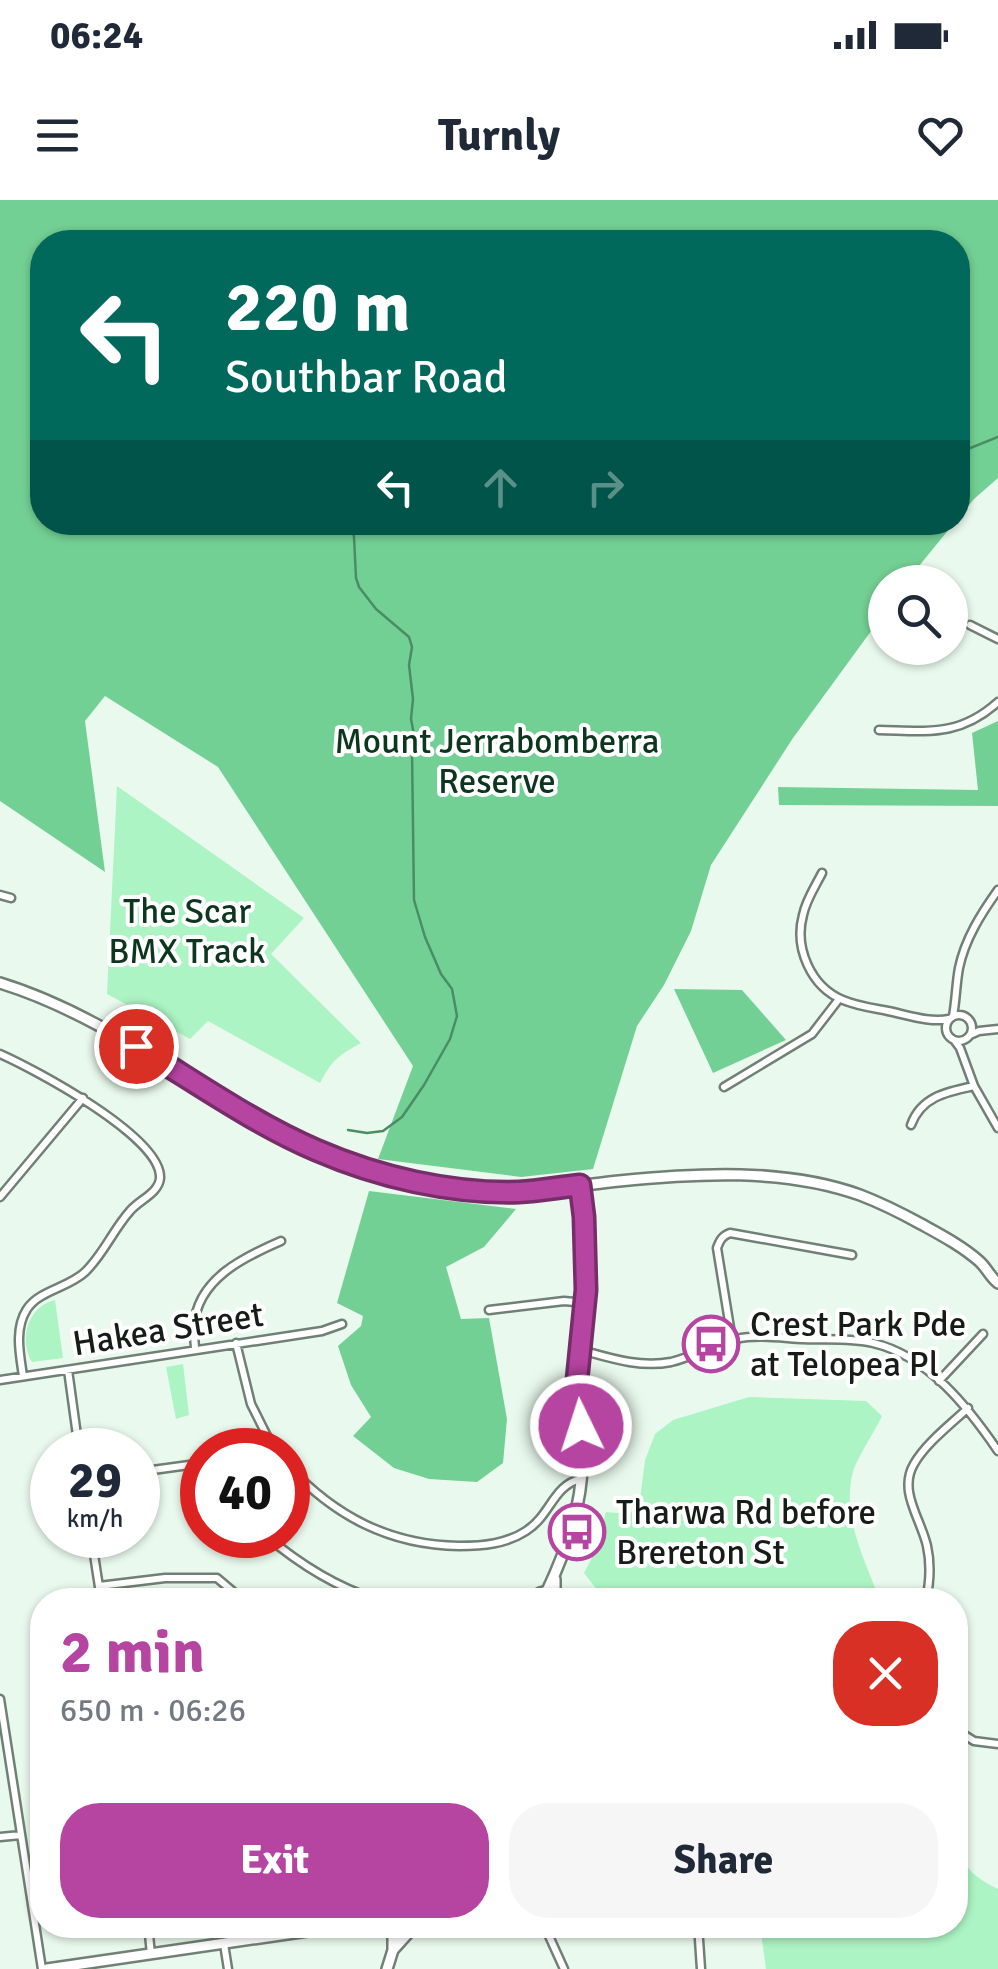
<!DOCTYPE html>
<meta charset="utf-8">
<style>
:root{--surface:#fff;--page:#f6f6f7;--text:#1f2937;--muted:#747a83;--accent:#b645a1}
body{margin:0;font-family:Signika,sans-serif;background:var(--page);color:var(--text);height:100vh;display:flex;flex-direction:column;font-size:38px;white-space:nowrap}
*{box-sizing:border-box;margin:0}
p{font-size:32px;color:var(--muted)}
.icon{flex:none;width:55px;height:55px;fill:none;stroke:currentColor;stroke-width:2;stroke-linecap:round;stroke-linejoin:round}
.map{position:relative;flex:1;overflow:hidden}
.sheet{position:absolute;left:30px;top:1388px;width:938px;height:350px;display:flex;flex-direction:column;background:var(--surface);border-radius:40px;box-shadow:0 2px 8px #0004}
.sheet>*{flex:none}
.banner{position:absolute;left:30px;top:30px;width:940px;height:305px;border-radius:40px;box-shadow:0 2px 8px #0004;background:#00695c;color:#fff;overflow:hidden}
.tools{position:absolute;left:868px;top:365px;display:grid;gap:20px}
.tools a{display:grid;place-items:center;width:100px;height:100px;border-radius:50%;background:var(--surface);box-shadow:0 2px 8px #0004;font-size:50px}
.speed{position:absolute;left:30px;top:1228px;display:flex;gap:20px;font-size:50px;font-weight:700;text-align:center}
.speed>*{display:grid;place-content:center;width:130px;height:130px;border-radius:50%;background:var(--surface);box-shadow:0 2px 8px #0004;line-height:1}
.speed small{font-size:25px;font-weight:400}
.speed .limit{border:15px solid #d22;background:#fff;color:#111}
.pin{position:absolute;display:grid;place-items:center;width:85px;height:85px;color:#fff;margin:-42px;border:5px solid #fff;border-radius:50%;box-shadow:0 2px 10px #0007}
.me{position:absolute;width:110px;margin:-55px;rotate:356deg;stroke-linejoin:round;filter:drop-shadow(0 0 8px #0008)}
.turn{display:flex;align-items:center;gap:35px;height:210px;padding:0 30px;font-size:45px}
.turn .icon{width:130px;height:130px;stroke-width:2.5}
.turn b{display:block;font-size:70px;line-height:85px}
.lanes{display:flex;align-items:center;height:95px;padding:0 30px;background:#0003;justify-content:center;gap:50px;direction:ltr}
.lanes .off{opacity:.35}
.round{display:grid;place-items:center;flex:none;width:105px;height:105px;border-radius:40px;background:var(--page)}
.summary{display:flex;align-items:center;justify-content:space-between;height:170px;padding:0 30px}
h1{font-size:60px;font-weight:800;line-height:75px;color:var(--accent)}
.button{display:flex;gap:20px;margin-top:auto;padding:20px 30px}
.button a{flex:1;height:115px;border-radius:40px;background:var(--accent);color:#fff;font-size:40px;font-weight:800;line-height:115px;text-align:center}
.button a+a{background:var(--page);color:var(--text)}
.status{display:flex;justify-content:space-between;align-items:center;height:70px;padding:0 50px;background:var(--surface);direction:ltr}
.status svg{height:28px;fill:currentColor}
header{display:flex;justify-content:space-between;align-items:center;height:130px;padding:0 30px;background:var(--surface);font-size:45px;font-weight:800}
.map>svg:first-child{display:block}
.green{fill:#acf4c3}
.forest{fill:#73d094}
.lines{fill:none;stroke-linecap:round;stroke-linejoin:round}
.stream{stroke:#4a8d63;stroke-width:2.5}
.street-casing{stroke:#718075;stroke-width:11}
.secondary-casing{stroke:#718075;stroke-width:14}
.street{stroke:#fff;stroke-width:6}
.secondary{stroke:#fff;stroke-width:9}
.route-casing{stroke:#762d69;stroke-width:25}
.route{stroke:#b645a1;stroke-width:18}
.labels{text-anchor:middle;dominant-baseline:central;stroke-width:8;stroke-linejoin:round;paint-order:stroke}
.park-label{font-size:35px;fill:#0d361e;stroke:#fff}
.poi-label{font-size:35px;fill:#161c18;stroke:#fff;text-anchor:start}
.street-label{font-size:35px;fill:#161c18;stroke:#fff}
</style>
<div class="status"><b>06:24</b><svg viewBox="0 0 49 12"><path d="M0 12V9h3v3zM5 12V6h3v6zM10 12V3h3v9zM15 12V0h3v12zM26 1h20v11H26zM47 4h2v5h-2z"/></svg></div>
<header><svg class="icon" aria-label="menu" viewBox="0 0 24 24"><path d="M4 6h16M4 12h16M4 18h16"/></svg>Turnly<svg class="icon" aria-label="heart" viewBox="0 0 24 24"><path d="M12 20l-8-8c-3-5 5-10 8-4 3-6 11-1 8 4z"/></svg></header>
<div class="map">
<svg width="998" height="1769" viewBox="0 0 998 1769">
<rect width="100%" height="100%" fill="#e9f9ed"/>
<path class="green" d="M117 586 304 718 271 754 361 843C339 855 332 860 320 883L208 821 190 839 107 794Z
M55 1100 63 1158 32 1162C18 1140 28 1106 55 1100Z
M183 1164 189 1215 176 1219 166 1167Z
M749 1197 866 1201 882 1216C875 1231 857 1258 853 1272 841 1315 865 1361 880 1400H605L584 1373 594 1354 606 1312 630 1314 640 1299 645 1260 655 1234 673 1220Z
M955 1626C961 1662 964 1672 998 1689V1769H766L760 1725H955Z"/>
<path class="forest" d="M0 0H998V278L974 299 958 319V42H42V322L954 323 906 382H885V412L793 538 711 665 691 731 664 785 637 826 593 969 521 977 378 959 413 866 218 567 105 496 85 521 105 672 0 601Z
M998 521V606L779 605 778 587 978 590 972 533Z
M674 789 742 790 786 840 713 873Z
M369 991 516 1009 484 1047 446 1067 461 1119 489 1118 507 1219 503 1263 477 1282 429 1279 394 1268 353 1236 371 1217 351 1185 338 1146 361 1126 363 1116 337 1103Z"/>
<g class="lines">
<path class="stream" d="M958 253 998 237
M348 930 367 933 383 931 402 917 424 885 450 839 457 816 452 789 441 774 425 737 414 700 412 551 414 535 411 519 413 499 409 465 412 447 409 437 376 409 359 387 356 378 354 337 351 322"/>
<g class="street-casing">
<path id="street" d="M970 425 998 439
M879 530C928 531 959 537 998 502
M822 673C815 687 806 700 803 715 794 748 811 787 843 800 857 806 873 808 888 811 908 815 930 823 949 819
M0 695 11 698
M946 828a13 13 0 1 1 26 0a13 13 0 1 1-26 0Z
M953 816C956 800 956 784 959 768 965 739 981 714 998 690
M970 835 979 831 998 829
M954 840 960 848 974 886 998 928
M0 854C34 869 162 937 160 978 159 993 139 1000 130 1011 113 1030 103 1055 85 1072 68 1088 40 1090 27 1109 14 1129 20 1155 23 1176
M724 887 812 834 839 799
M911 925C921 897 946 892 974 886
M0 997 83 898
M489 1110 564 1101 586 1103
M732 1140 717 1048C720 1040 722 1036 730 1033L852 1055
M236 1143 251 1204 274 1250
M195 1150C195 1142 193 1133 194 1126 197 1079 244 1057 281 1041
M581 1150C610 1158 640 1168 671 1162 693 1157 713 1144 736 1139 757 1134 782 1138 804 1139 827 1140 851 1138 873 1143 928 1156 968 1207 998 1251
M68 1170 79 1250
M0 1180 322 1131 342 1124
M939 1181 983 1134
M288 1266C335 1316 389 1345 459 1346 483 1346 506 1344 526 1331 551 1315 553 1285 581 1279
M138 1272 189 1265 202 1267
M91 1335 101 1400
M265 1335C298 1363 336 1387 377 1400
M99 1386 165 1378H217L243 1400
M519 1400 538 1399
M926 1400C930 1382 931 1364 927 1346 921 1319 898 1291 914 1264 926 1243 950 1225 968 1208
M0 1499 42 1769
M955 1529 974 1541 998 1544
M0 1637 21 1635
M148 1725 151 1754
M544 1725 564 1769
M698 1725 701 1769
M224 1744 228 1769"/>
</g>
<g class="secondary-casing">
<path id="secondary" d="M0 783C114 818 206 900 314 949 357 969 406 981 453 988 507 997 564 987 619 981 697 973 785 968 860 995 881 1003 901 1013 921 1024 941 1035 962 1046 979 1061 987 1068 990 1077 998 1083
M538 1400 540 1393 547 1391C566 1351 583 1305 582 1259 582 1234 576 1208 577 1183 578 1155 584 1127 586 1099 589 1061 584 1023 580 985
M555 1400V1379
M384 1725 389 1728
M393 1750 411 1730 412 1725
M47 1769 349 1725
M387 1769 393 1750V1734"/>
</g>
<use href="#street" class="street"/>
<use href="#secondary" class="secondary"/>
</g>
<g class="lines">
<g class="route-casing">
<path id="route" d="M136 846C194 881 255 924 316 950 378 977 451 994 519 992 539 991 560 987 580 985L584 1017 586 1090 576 1190 581 1226"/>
</g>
<use href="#route" class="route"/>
</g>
<defs>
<g id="bus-ring" transform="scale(2.875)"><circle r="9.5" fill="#fff" stroke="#b645a1" stroke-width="1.5"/><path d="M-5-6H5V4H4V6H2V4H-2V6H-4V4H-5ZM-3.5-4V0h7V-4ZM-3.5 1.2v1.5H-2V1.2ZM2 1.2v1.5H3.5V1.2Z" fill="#b645a1"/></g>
</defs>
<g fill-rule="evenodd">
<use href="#bus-ring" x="711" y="1144"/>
<use href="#bus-ring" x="577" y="1332"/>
</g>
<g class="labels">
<g class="park-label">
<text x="497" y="541">Mount Jerrabomberra<tspan x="497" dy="40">Reserve</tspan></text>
<text x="187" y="711">The Scar<tspan x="187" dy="40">BMX Track</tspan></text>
</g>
<g class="poi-label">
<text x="750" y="1124">Crest Park Pde<tspan x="750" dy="40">at Telopea Pl</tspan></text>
<text x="616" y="1312">Tharwa Rd before<tspan x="616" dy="40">Brereton St</tspan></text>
</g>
<g class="street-label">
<text transform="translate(168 1129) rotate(-9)">Hakea Street</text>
</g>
</g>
</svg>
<div class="tools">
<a><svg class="icon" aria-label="search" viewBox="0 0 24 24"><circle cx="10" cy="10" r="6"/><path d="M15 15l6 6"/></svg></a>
</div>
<div class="speed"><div>29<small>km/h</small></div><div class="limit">40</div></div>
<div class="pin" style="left:136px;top:846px;background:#d93025"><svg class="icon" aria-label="arrive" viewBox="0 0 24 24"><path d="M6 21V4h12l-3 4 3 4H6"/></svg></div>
<svg class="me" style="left:581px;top:1226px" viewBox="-20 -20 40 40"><circle r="17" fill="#b645a1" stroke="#fff" stroke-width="3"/><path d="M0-11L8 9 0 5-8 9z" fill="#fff"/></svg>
<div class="banner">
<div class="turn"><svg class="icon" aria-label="left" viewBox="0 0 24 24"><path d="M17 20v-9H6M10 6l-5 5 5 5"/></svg><div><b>220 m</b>Southbar Road</div></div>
<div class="lanes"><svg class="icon" aria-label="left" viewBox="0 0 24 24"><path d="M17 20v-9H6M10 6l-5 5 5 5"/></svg><svg class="icon off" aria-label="ahead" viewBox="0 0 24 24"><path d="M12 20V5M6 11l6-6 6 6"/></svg><svg class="icon off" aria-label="right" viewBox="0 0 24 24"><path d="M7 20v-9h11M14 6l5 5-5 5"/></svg></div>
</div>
<section class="sheet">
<div class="summary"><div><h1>2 min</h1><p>650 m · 06:26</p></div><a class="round" style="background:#d93025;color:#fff"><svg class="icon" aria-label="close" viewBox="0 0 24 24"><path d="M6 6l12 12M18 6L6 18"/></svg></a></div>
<div class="button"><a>Exit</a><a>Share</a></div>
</section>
</div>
